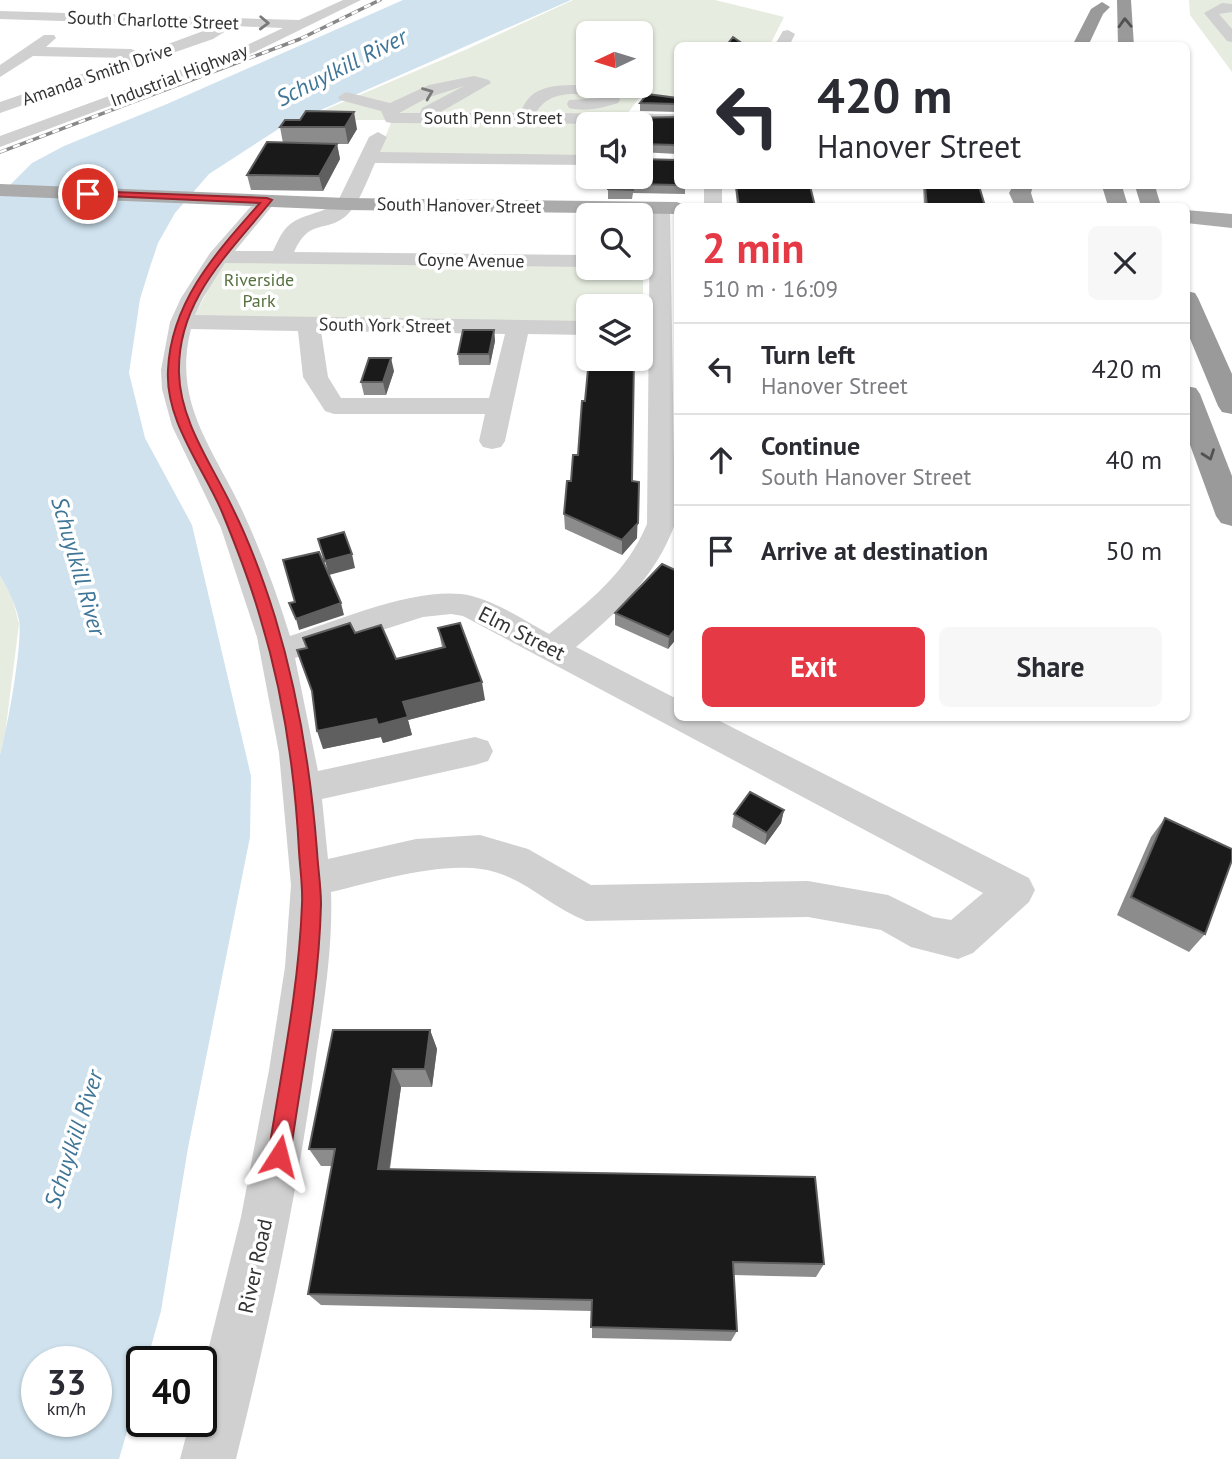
<!DOCTYPE html>
<meta charset="utf-8">
<style>
:root{--surface:#fff;--page:#f7f7f7;--text:#2b2b33;--muted:#7c7c81;--line:#e1e1e2;--accent:#e63946}
body{margin:0;font-family:"PT Sans",sans-serif;background:var(--page);color:var(--text);height:100vh;display:flex;flex-direction:column;font-size:26px;white-space:nowrap}
*{box-sizing:border-box;margin:0}
p{font-size:23px;color:var(--muted)}
.icon{flex:none;width:38px;height:38px;fill:none;stroke:currentColor;stroke-width:2;stroke-linecap:round;stroke-linejoin:round}
.map{position:relative;flex:1;overflow:hidden}
.details{position:absolute;left:674px;top:203px;width:516px;height:518px;display:flex;flex-direction:column;background:var(--surface);border-radius:10px;box-shadow:0 2px 5px #0004}
.details>*{flex:none}
.guide{position:absolute;left:674px;top:42px;width:516px;height:147px;border-radius:10px;box-shadow:0 2px 5px #0004;background:#fff;color:var(--text);overflow:hidden}
.needle{width:46px;rotate:266deg}
.buttons{position:absolute;left:576px;top:21px;display:grid;gap:14px}
.buttons a{display:grid;place-items:center;width:77px;height:77px;border-radius:10px;background:var(--surface);box-shadow:0 2px 5px #0004;font-size:35px}
.speed{position:absolute;left:21px;top:1346px;display:flex;gap:14px;font-size:35px;font-weight:700;text-align:center}
.speed>*{display:grid;place-content:center;width:91px;height:91px;border-radius:50%;background:var(--surface);box-shadow:0 2px 5px #0004;line-height:1}
.speed small{font-size:18px;font-weight:400}
.speed .limit{border:4px solid #111;border-radius:10px;background:#fff;color:#111}
.pin{position:absolute;display:grid;place-items:center;width:60px;height:60px;color:#fff;margin:-30px;border:4px solid #fff;border-radius:50%;box-shadow:0 2px 7px #0007}
.me{position:absolute;width:77px;margin:-38px;rotate:9deg;stroke-linejoin:round;filter:drop-shadow(0 0 5px #0008)}
.turn{display:flex;align-items:center;gap:24px;height:147px;padding:0 28px;font-size:32px}
.turn .icon{width:91px;height:91px;stroke-width:2.5}
.turn b{display:block;font-size:49px;line-height:60px}
.round{display:grid;place-items:center;flex:none;width:74px;height:74px;border-radius:10px;background:var(--page)}
.head{display:flex;align-items:center;justify-content:space-between;height:119px;padding:0 28px}
h1{font-size:42px;font-weight:800;line-height:52px;color:var(--accent)}
.primary-button{display:flex;gap:14px;margin-top:auto;padding:14px 28px}
.primary-button a{flex:1;height:80px;border-radius:10px;background:var(--accent);color:#fff;font-size:28px;font-weight:800;line-height:80px;text-align:center}
.primary-button a+a{background:var(--page);color:var(--text)}
ul{padding:0;list-style:none}
li{display:flex;align-items:center;gap:21px;height:91px;padding:0 28px;border-top:2px solid var(--line)}
li div{flex:1}
li b{display:block;font-size:26px}
li em{font-style:normal}
.map>svg:first-child{display:block}
.green{fill:#e6ecdf;fill-rule:evenodd}
.water{fill:#cfe2ee;fill-rule:evenodd}
.lines{fill:none;stroke-linecap:round;stroke-linejoin:round}
.minor{fill:#d0d0d0;fill-rule:evenodd}
.major{fill:#ababab;fill-rule:evenodd}
.highway{fill:#9a9a9a;fill-rule:evenodd}
.rail-casing{stroke:#888;stroke-width:3.5}
.rail{stroke:#fff;stroke-width:2.5;stroke-dasharray:7;stroke-linecap:butt}
.wall{fill:#8c8c8c}
.shaded-wall{fill:#5f5f5f}
.building{fill:#1a1a1a;stroke:#5f5f5f;stroke-width:2}
.oneway{stroke:#7a7a7a}
.oneway2{stroke:#525252}
.route{fill:#e63946;stroke:#96252e;stroke-width:2}
.labels{text-anchor:middle;dominant-baseline:central;stroke-width:7;stroke-linejoin:round;paint-order:stroke}
.far-street-label{font-size:18px;fill:#333;stroke:#fff}
.far-park-label{font-size:18px;fill:#56703f;stroke:#fff}
.street-label{font-size:21px;fill:#333;stroke:#fff}
.water-label{font-size:23px;font-style:italic;fill:#3f7597;stroke:#fff}
</style>
<div class="map">
<svg width="1232" height="1459" viewBox="0 0 1232 1459">
<rect width="100%" height="100%" fill="#fff"/>
<path class="green" d="M573 0H715L784 17 770 45 677 46V98L642 94 625 117 624 124H588V160L377 159 392 120H301L465 50ZM588 33H640V86H588Z
M1189 0H1232V72L1190 15Z
M223 261 643 267V322H641L640 306H588V322L194 317Z
M0 576 12 596 19 624 5 735 0 755Z"/>
<path class="water" d="M403 0H571L280 128 209 174 175 213 158 243 150 267 140 299 129 373 145 438 192 525 251 776 250 837 188 1148 161 1311 147 1361 142 1362V1380L119 1459H0V755C7 730 23 643 19 620 15 603 9 590 0 576V195L32 163 64 146 167 104ZM37 1362H96V1421H37Z"/>
<g class="lines">
<path class="minor" d="M343 0H361L255 52 0 147V136L245 46 283 28 234 26 213 39 0 113V102L128 58 33 56 0 77V65L44 35H54L56 38 46 47 131 49 136 51 138 55 217 26 0 19V11L299 20Z
M1222 3 1232 4V12L1219 14 1232 29V42L1227 41 1204 13Z
M788 30 795 34 789 46H774L783 31Z
M474 76 489 80 491 83 439 113H520C523 107 526 100 532 95 549 80 598 84 618 93L620 100 618 103C602 108 586 112 569 108L567 104 569 100 602 98C579 92 548 90 536 113L677 114V124L392 123 386 122 381 111 340 100 338 97 346 92 390 103 429 85ZM464 86 422 108 420 113H399L427 98Z
M378 132 387 137 380 152 588 155V165L375 163C367 180 360 203 346 216 324 234 310 217 294 252L588 255V267L225 263 203 298 195 315 588 321V335L528 334 505 441 501 447 492 449 483 447 479 441 485 414H334L325 411 303 377 298 331 191 329C172 402 213 448 242 510 261 551 277 593 290 636 340 620 421 584 472 596 499 603 525 621 549 634 589 602 627 572 647 524L650 208 653 204H667L670 208 675 524C656 576 618 612 576 647L677 699V718H714L1029 878 1035 890 1029 902 973 953 958 959 911 947 881 930 808 917 586 921C555 909 531 885 501 874 455 856 378 881 331 892 333 947 324 1002 316 1056 298 1192 269 1326 236 1459H180L190 1421H201V1379L241 1217 269 1070 285 967 291 885 279 753 257 637 221 528 172 426 162 389 161 370 170 322 181 298 210 253 260 196H274L277 200 235 251H273C277 243 281 233 287 227 301 213 323 215 338 201L369 137ZM321 331 505 334 489 398H341L328 377ZM451 614 463 616 983 893 951 920 933 917 888 895 808 881 591 885 528 849 480 835 416 839 328 859 322 799 475 765 488 761 493 751 488 741 475 737 318 771 295 658 423 617Z
M704 186H722V206H704Z"/>
<path class="major" d="M0 184 346 198 677 202 687 206H677V214L346 210 0 196Z
M1186 210 1232 214V228L1186 223Z"/>
<path class="highway" d="M1117 0H1131L1134 46H1118Z
M1102 2 1110 7 1103 14 1088 46H1072L1091 9Z
M1013 186H1033L1031 193 1035 206H1015L1009 193Z
M1102 186H1122L1128 206H1108Z
M1135 186H1155L1161 206H1141Z
M1186 291 1195 293 1198 298 1232 374V414L1222 412 1218 406 1186 329Z
M1186 386 1196 388 1200 394 1232 476V526L1221 523 1216 516 1186 434Z"/>
<g class="rail-casing">
<path id="rail" d="M0 152 300 39 380 0"/>
</g>
<use href="#rail" class="rail"/>
</g>
<path class="wall" d="M677 98V112L640 111V103Z
M677 117V154L640 152V124Z
M285 120 357 129 348 144H337L340 159 323 191 251 190 247 175 283 143 280 127Z
M677 160V186H685V194L633 193 632 199H608V189Z
M735 186H810L815 206H737Z
M923 186H979L985 206H924Z
M494 330 495 341 490 365H459L458 354Z
M394 371 386 395H364L361 382Z
M632 481 637 538 622 555 565 529 564 514Z
M677 571V638L668 649 615 625V613Z
M438 628 485 700 408 720 412 735 383 743 381 737 323 749 355 633 396 659 442 647Z
M784 810 781 823 765 845 732 827 734 814Z
M1165 818 1205 934 1189 952 1117 915 1151 837Z
M430 1030 437 1049 432 1087H401L390 1169 824 1264 816 1277 734 1275 737 1331 731 1341 592 1338V1311L321 1305 308 1294 332 1166H321L309 1149Z"/>
<path class="shaded-wall" d="M354 112 357 129 348 144 345 127Z
M337 144 340 159 323 191 319 176Z
M494 330 495 341 490 365 489 354Z
M391 358 394 371 386 395 383 382Z
M639 482 637 538 622 555V540Z
M352 554 355 568 329 575 325 561Z
M341 603 344 615 299 630 296 619Z
M677 627V638L668 649 669 637Z
M482 682 485 700 408 720 412 735 383 743 381 737 323 749 317 731 403 702Z
M784 810 781 823 765 845 767 833Z
M430 1030 437 1049 432 1087 425 1069Z
M393 1069 401 1087 387 1185 378 1169Z"/>
<path class="building" d="M733 37 746 46H726Z
M647 94 677 98V104L640 103Z
M306 111 354 112 345 127H280L285 120H300Z
M677 117V145L640 144V124H630V118Z
M267 142 337 144 319 176 247 175Z
M640 159 677 160V185L633 184V190L608 189 609 177H640Z
M736 186H810L815 206H739Z
M925 186H979L985 206H927Z
M607 204H632V215H606Z
M463 330H494L489 354H458Z
M369 358H391L383 382H361Z
M589 359H634L632 481 639 482 638 523 622 540 564 514 567 481H571L573 455H578L582 401H585Z
M344 532 352 554 325 561 318 539Z
M319 552 341 603 296 619 289 603 295 602 283 560Z
M662 564 677 571V627L669 637 615 613Z
M350 623 355 633 381 625 396 659 445 647 438 628 460 623 482 682 403 702 408 717 378 725 376 719 317 731 312 691 297 650 307 648 303 638Z
M750 792 784 810 767 833 734 814Z
M1165 818 1232 849V860L1205 934 1131 897Z
M333 1030H430L425 1069H393L378 1169 815 1177 824 1264 733 1262 737 1331 591 1327 592 1300 308 1294 335 1149H309Z"/>
<defs><path id="oneway-chevron" d="M-2-3.5L2.5 0L-2 3.5" fill="none" stroke-width="1.6" stroke-linecap="round" stroke-linejoin="round" transform="scale(1.75)"/></defs>
<g class="oneway">
<use href="#oneway-chevron" transform="translate(264 23) rotate(2)"/>
<use href="#oneway-chevron" transform="translate(428 93) rotate(-22)"/>
</g>
<g class="oneway2">
<use href="#oneway-chevron" transform="translate(1125 23) rotate(-92)"/>
<use href="#oneway-chevron" transform="translate(1209 455) rotate(70)"/>
</g>
<path class="route" d="M88 191 267 198 272 200C230 253 177 299 179 373 180 422 213 466 233 509 250 543 264 582 275 617 298 693 311 773 317 851 318 869 321 887 321 904 319 988 302 1073 290 1156L286 1164 279 1167 271 1164 268 1156C281 1073 299 988 302 904 303 887 300 869 299 851 295 773 283 692 260 617 250 582 236 546 222 512 203 467 165 421 168 370 171 301 217 252 260 203L85 195 83 194Z"/>
<g class="labels">
<g class="far-street-label">
<text transform="translate(153 20) rotate(2)">South Charlotte Street</text>
<text transform="translate(97 74) rotate(-19)">Amanda Smith Drive</text>
<text transform="translate(179 75) rotate(-21)">Industrial Highway</text>
<text x="493" y="117">South Penn Street</text>
<text transform="translate(459 205) rotate(1)">South Hanover Street</text>
<text transform="translate(471 260) rotate(1)">Coyne Avenue</text>
<text transform="translate(385 325) rotate(1)">South York Street</text>
</g>
<g class="far-park-label">
<text x="259" y="279">Riverside<tspan x="259" dy="21">Park</tspan></text>
</g>
<g class="street-label">
<text transform="translate(522 633) rotate(27)">Elm Street</text>
<text transform="translate(255 1266) rotate(-78)">River Road</text>
</g>
<g class="water-label">
<text transform="translate(341 67) rotate(-27)">Schuylkill River</text>
<text transform="translate(79 566) rotate(74)">Schuylkill River</text>
<text transform="translate(73 1139) rotate(-72)">Schuylkill River</text>
</g>
</g>
</svg>
<div class="buttons">
<a><svg class="needle" viewBox="-14 -14 28 28"><path d="M0-13l5 13h-10z" fill="#e53935"/><path d="M0 13l5-13h-10z" fill="#7c7c81"/></svg></a>
<a><svg class="icon" aria-label="sound" viewBox="0 0 24 24"><path d="M4 9h4l5-4v14l-5-4H4zM17 9q2 3 0 6"/></svg></a>
<a><svg class="icon" aria-label="search" viewBox="0 0 24 24"><circle cx="10" cy="10" r="6"/><path d="M15 15l6 6"/></svg></a>
<a><svg class="icon" aria-label="layers" viewBox="0 0 24 24"><path d="M12 4l9 5-9 5-9-5zM3 14l9 5 9-5"/></svg></a>
</div>
<div class="speed"><div>33<small>km/h</small></div><div class="limit">40</div></div>
<div class="pin" style="left:88px;top:194px;background:#d93025"><svg class="icon" aria-label="arrive" viewBox="0 0 24 24"><path d="M6 21V4h12l-3 4 3 4H6"/></svg></div>
<svg class="me" style="left:279px;top:1156px" viewBox="-20 -20 40 40"><path d="M0-17L14 15 0 8-14 15z" fill="#e63946" stroke="#fff" stroke-width="4"/></svg>
<div class="guide">
<div class="turn"><svg class="icon" aria-label="left" viewBox="0 0 24 24"><path d="M17 20v-9H6M10 6l-5 5 5 5"/></svg><div><b>420 m</b>Hanover Street</div></div>
</div>
<section class="details">
<div class="head"><div><h1>2 min</h1><p>510 m · 16:09</p></div><a class="round"><svg class="icon" aria-label="close" viewBox="0 0 24 24"><path d="M6 6l12 12M18 6L6 18"/></svg></a></div>
<ul>
<li><svg class="icon" aria-label="left" viewBox="0 0 24 24"><path d="M17 20v-9H6M10 6l-5 5 5 5"/></svg><div><b>Turn left</b><p>Hanover Street</p></div><em>420 m</em></li>
<li><svg class="icon" aria-label="ahead" viewBox="0 0 24 24"><path d="M12 20V5M6 11l6-6 6 6"/></svg><div><b>Continue</b><p>South Hanover Street</p></div><em>40 m</em></li>
<li><svg class="icon" aria-label="arrive" viewBox="0 0 24 24"><path d="M6 21V4h12l-3 4 3 4H6"/></svg><div><b>Arrive at destination</b></div><em>50 m</em></li>
</ul>
<div class="primary-button"><a>Exit</a><a>Share</a></div>
</section>
</div>
